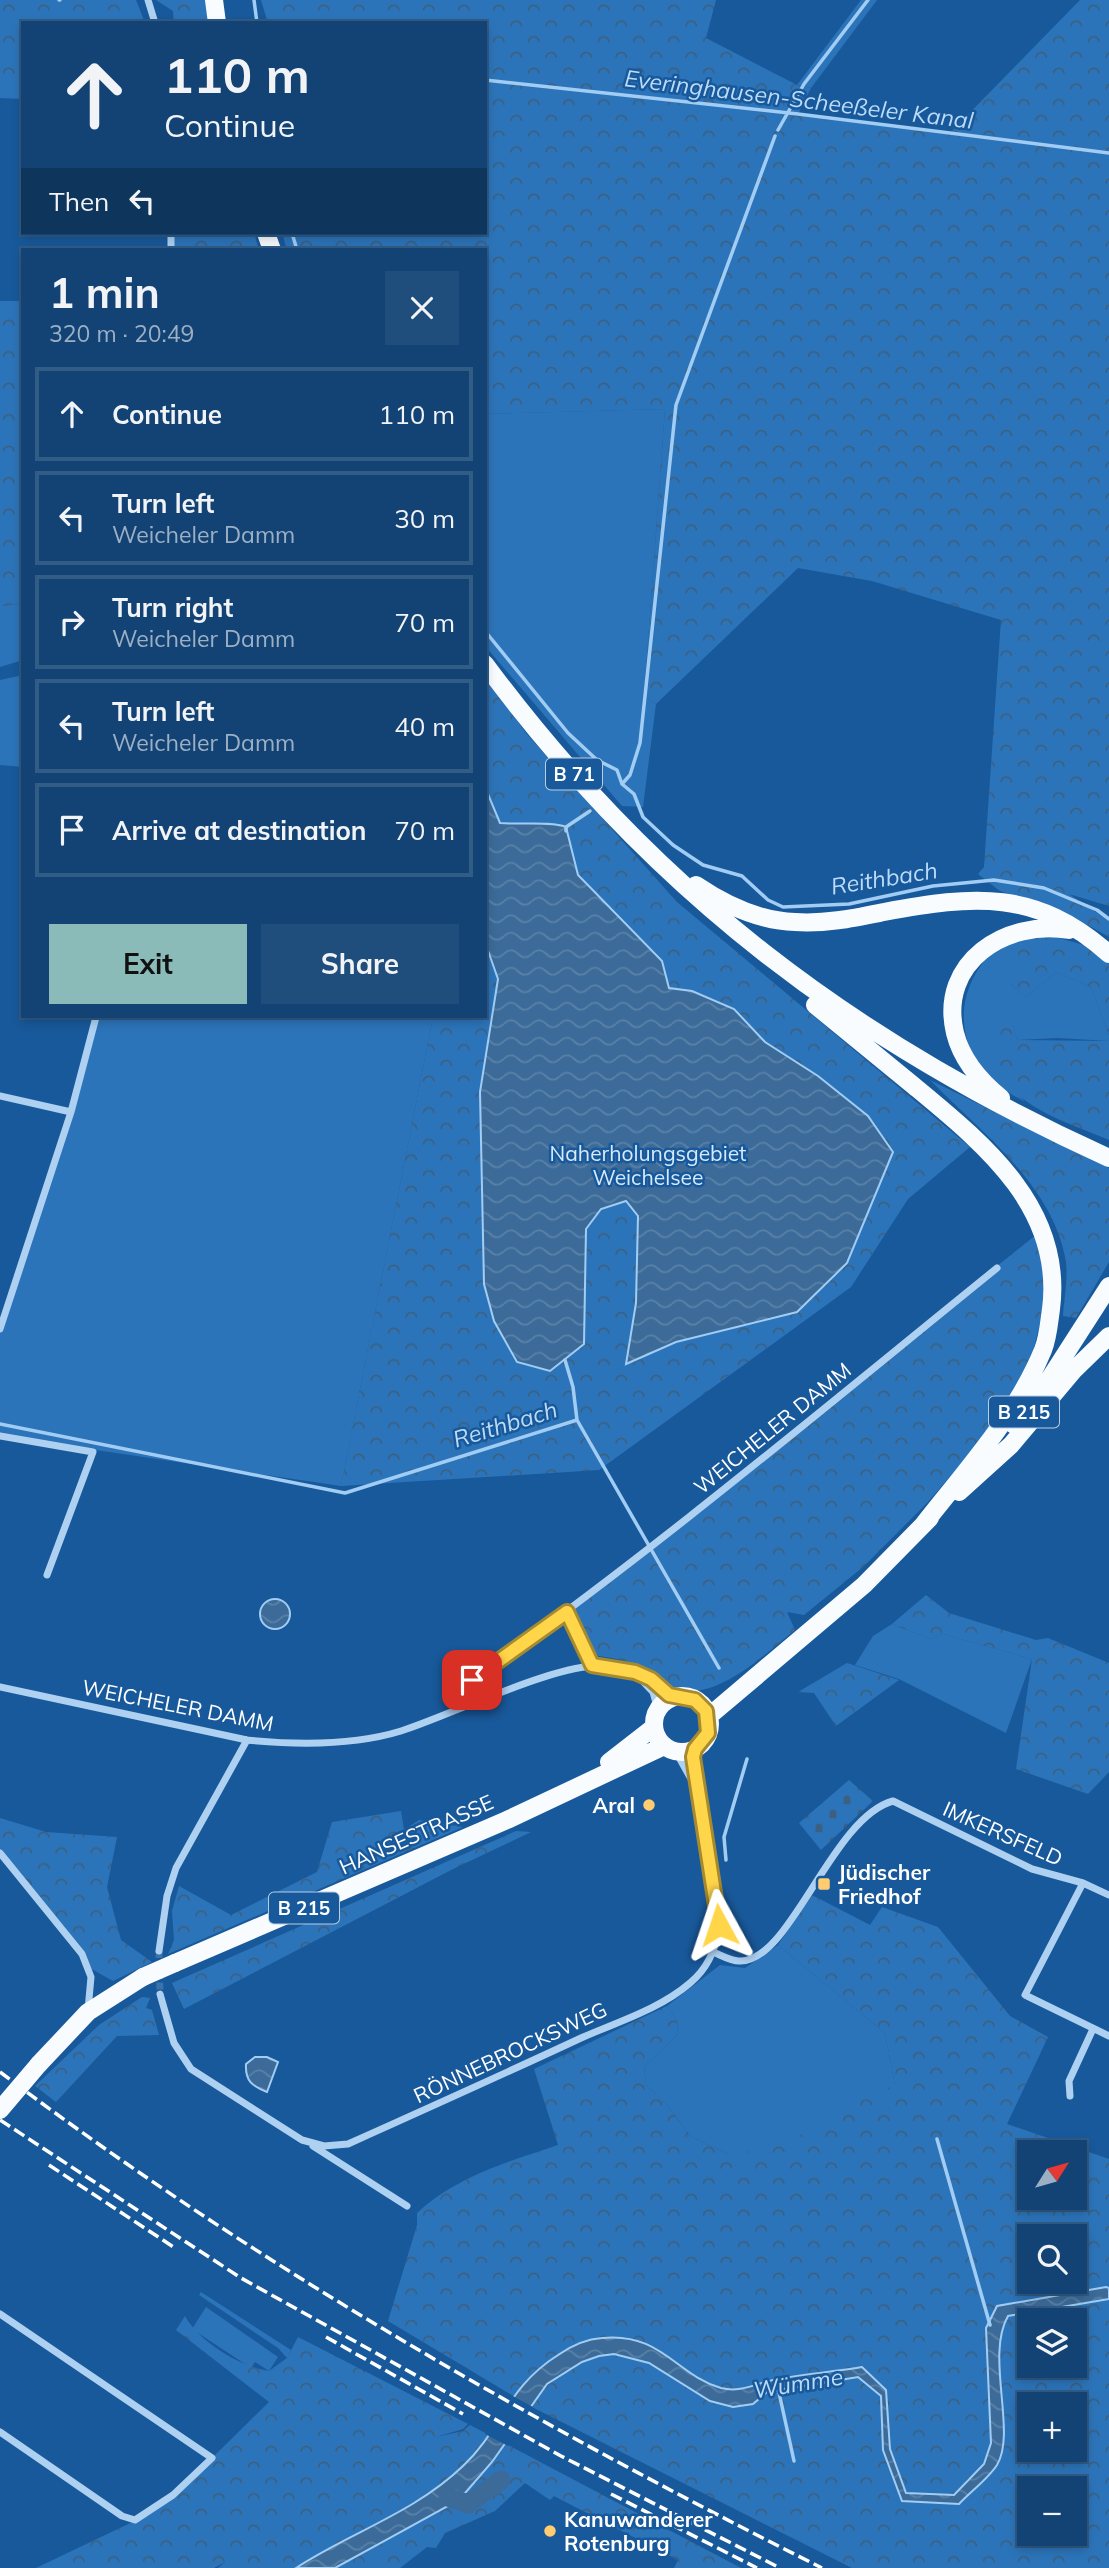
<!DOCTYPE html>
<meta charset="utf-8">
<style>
:root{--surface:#124374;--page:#1f4e7c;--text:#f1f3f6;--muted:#9cb0c5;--line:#315c86;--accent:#8bbbb9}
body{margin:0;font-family:Mulish,sans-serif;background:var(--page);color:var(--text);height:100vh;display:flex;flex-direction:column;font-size:26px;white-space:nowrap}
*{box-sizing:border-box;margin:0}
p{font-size:23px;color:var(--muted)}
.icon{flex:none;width:38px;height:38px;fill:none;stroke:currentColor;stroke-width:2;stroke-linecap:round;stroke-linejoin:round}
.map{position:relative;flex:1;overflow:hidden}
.panel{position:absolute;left:21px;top:248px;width:466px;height:770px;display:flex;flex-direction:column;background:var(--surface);border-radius:0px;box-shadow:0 4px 10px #0003,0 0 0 2px var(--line)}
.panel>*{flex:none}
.guide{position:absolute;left:21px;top:21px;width:466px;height:214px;border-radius:0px;box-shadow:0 4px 10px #0003,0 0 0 2px var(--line);background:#124374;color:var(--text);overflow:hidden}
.needle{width:46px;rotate:53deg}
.controls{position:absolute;left:1017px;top:2140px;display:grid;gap:14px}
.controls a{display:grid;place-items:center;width:70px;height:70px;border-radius:0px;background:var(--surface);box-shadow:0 4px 10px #0003,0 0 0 2px var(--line);font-size:35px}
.pin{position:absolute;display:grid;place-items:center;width:60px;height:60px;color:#fff;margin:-30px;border-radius:14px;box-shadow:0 4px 10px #0006}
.me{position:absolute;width:77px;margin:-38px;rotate:355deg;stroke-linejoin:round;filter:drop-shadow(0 0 5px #0008)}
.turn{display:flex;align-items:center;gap:24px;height:147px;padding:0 28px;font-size:32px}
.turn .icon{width:91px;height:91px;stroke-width:2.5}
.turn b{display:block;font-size:49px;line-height:60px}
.then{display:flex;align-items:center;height:66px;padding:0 28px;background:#0003;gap:14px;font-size:26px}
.round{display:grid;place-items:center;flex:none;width:74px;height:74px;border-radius:0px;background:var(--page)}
.overview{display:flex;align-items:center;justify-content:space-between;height:119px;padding:0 28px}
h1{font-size:42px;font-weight:700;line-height:52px}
.action{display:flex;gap:14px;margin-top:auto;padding:14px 28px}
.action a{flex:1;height:80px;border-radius:0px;background:var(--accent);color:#111;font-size:28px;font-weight:700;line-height:80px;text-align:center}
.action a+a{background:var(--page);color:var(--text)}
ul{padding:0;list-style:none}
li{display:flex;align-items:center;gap:21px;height:94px;margin:0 14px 10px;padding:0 14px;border:4px solid var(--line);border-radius:0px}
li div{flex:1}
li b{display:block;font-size:26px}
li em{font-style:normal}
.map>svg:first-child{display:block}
.green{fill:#2c74b9}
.forest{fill:url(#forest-crowns);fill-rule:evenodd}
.cemetery{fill:url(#cemetery-stones)}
.water{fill:url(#water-waves);stroke:#a1cdf4;stroke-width:2}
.pier{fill:#18599b}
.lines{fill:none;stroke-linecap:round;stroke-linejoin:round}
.stream{stroke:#a1cdf4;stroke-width:3.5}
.river{stroke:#3c6b99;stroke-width:19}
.minor-tunnel{stroke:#3b72aa;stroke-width:7;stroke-dasharray:7 3.5;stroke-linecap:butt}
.minor{stroke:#aed1f2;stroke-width:7}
.primary{stroke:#f9fcff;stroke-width:18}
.rail{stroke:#fff;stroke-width:3.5;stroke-dasharray:12 5;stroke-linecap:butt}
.primary-bridge{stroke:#f9fcff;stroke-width:18}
.route-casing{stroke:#a68a30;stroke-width:18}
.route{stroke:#ffd54a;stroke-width:12}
.poi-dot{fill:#ffcd6f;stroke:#18599b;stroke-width:2.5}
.labels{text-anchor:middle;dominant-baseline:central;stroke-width:5;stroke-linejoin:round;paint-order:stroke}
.shield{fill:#18599b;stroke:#bacde1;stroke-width:2}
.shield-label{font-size:19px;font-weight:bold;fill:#fff}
.park-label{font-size:21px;fill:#d6eafc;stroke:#18599b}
.street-label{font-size:21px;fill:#fff;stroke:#18599b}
.poi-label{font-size:21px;font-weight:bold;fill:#fff;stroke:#18599b;text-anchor:start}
.water-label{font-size:23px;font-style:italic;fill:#bbdbf8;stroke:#18599b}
</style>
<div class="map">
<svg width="1109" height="2568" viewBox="0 0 1109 2568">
<defs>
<pattern id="forest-crowns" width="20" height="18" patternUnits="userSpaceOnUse" patternTransform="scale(1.75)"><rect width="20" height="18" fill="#2c74b9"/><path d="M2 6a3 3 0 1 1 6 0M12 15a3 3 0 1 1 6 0" fill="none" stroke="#3c6082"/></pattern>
<pattern id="cemetery-stones" width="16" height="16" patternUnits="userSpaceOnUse" patternTransform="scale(1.75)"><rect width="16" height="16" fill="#2c74b9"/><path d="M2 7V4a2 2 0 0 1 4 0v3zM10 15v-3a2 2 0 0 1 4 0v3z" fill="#3c6082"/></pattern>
<pattern id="water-waves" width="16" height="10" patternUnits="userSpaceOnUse" patternTransform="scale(1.75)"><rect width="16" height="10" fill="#3c6b99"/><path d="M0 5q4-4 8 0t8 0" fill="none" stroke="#5981a8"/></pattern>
</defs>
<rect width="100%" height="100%" fill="#18599b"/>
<path class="green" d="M861 0H877L811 88 797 85Z
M665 409 644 697 656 704 643 807 622 806 485 646V414Z
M23 604V660L0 667V606Z
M23 675V767L0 765V680Z
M1007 940 1041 959 1011 984 1026 997 1056 972 1091 987 1109 1035V1041L1058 1038 1017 1040 1010 1013 1003 1076 1025 1102C1011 1094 996 1086 985 1073 948 1029 962 971 1007 940Z
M96 1017H433L341 1486 0 1436V1329L56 1160Z
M892 1624 931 1639 943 1634 1032 1659 1006 1733 899 1679 855 1665 873 1636Z
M778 1945 885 2033 895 2085 946 2139 510 2188 730 2155 690 2136 668 2106 646 2085 644 2067 678 2034 677 2020 667 2006 720 1965 745 1968Z
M201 2292 291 2350 287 2358 278 2348 199 2295Z
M206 2307 278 2357 269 2371 255 2362 251 2368 192 2329Z"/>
<path class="forest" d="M0 0H136L145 23H23V99L0 98Z
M156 0H205L208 23H174L173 11Z
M261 0H716L706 38 797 85 811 88 798 114 949 134 1080 0H1109V906L1069 894 1109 921V937L1061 910 1000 891 978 874 984 867 1001 620 872 581 798 568 656 704 644 697 665 409 485 414V250H287L282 233H485V23H268Z
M169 233H254L259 250H170Z
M0 301H23V604L0 606Z
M485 675 526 733 677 902 970 1147 908 1199 851 1287 599 1470 341 1486 433 1017H485Z
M1048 935 1084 945 1109 963V1035L1091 987 1056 972 1026 997 1010 983 1040 959 1012 954 1007 940Z
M1010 1011 1017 1040 1109 1041V1140C1069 1122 1000 1105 995 1052 995 1040 1006 1022 1010 1011Z
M930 1080 1109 1168V1262L1076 1318 1063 1316C1064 1299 1068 1279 1066 1262 1054 1186 981 1132 930 1080Z
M1037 1234 1046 1259 1041 1320 1027 1375 1004 1414 927 1503 863 1567 804 1615 787 1612 795 1630C766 1653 712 1706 673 1687 667 1683 662 1676 656 1673 637 1661 610 1658 588 1654L567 1612Z
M926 1595 949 1613 1036 1640 1048 1638 1109 1663V1772L1088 1794 1016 1769 1032 1659 943 1634 931 1639 892 1624Z
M847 1663 899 1680 836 1726 814 1693 798 1692Z
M401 1811 404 1830 419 1820 463 1827 168 1954 174 1940 172 1911 179 1886 231 1915 317 1872 332 1822Z
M0 1818 46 1832 117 1837 107 1887 121 1940 152 1962 113 1981 88 1967 0 1853Z
M516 1831 531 1832 453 1869 184 2009 172 1983Z
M812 1895 870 1925 882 1907 938 1927 1010 2016 1048 2037 1007 2124 1109 2159V2568H852L530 2406 388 2321 417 2225V2213C457 2176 508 2162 558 2145L534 2069 667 2006 677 2020 678 2034 644 2067 646 2085 668 2106 690 2136 730 2155 746 2151 762 2153 802 2134 848 2103 895 2085 885 2033 778 1945ZM1029 2152H1074V2198H1029ZM1029 2236H1074V2282H1029ZM1029 2320H1074V2366H1029ZM1029 2404H1074V2450H1029ZM1029 2488H1074V2534H1029Z
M142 1997 150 1998 146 2008 152 2010 159 2035 117 2036 56 2102 35 2086 99 2025Z
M185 2316C199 2342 241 2367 269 2371L287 2358 298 2337 468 2424 463 2429 436 2437 463 2431 470 2425 741 2568H674L678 2560 554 2496 550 2500 525 2483 495 2511 445 2533 436 2548 427 2547 400 2568H218L225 2562 214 2568H36L141 2518 212 2458 269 2402 176 2330Z"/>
<path class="cemetery" d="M849 1780 873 1801 821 1850 799 1823Z"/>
<path class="water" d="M485 787 500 823C520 825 551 821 566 827L578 875 662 961 669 988 692 991 734 1009 765 1042 818 1076 868 1116 893 1152 847 1263 797 1312 676 1342 626 1364 636 1303 638 1216 626 1201 601 1209 586 1229 584 1344 550 1371 517 1362 494 1321 484 1284 480 1092 498 979 485 942Z
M260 1614a15 15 0 1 1 30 0a15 15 0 1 1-30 0Z
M255 2057H267L278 2062 267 2092C252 2086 245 2081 246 2064Z
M1106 2287 1109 2288V2299L1008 2316C985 2356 1017 2432 997 2465 988 2479 970 2492 959 2504L902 2501 883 2450 881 2396 858 2377 767 2392 753 2404 733 2407 710 2401 649 2363 614 2354 599 2356 582 2362 547 2384 492 2462 466 2492 448 2506 335 2568H296C351 2532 414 2513 463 2466 503 2428 506 2388 558 2355 571 2346 586 2339 602 2338 661 2332 676 2375 721 2388 740 2393 755 2384 773 2380 802 2374 833 2372 862 2367L886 2390 890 2449 906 2493 954 2495 984 2464 991 2443 986 2328 997 2306Z"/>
<path class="pier" d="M509 2394 533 2407 508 2446 485 2434Z"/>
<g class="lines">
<path class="stream" d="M59 0H60
M254 0 257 23
M485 80 798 114 1109 153
M778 130 804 84 868 0
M292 233 297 250
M485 631 568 733 597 760 617 770 622 784 634 794 643 817 673 845 703 865 742 876 768 900 783 907 849 904 933 886 994 880 1044 888 1097 910 1109 919
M622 784 630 775 640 743 676 405 775 136
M566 831V827L590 811
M577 1420 719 1668
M0 1424 345 1493 577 1420 573 1387 565 1360
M726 1860 724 1837 747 1759
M937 2139 990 2325
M778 2388 794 2461"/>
<path class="river" d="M448 2497 468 2504 501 2480"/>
<path class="minor-tunnel" d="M159 1951 160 1994"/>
<path class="minor" d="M148 0 155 23
M171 250V233
M0 1096 71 1112
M0 1329 71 1112 96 1017
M0 1436 93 1452 47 1575
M567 1612 591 1665
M637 1675 653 1692 658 1710
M472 1680C654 1551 824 1408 997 1268
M0 1687 247 1740C297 1745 352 1746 401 1731 452 1715 561 1660 609 1666 644 1670 649 1685 675 1697
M676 1752 695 1786
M0 1853 82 1954 91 1977 88 2010
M1083 1883 1025 1995 1109 2036
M159 1951 167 1896 176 1868 247 1740
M713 1952C721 1955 730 1961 739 1961 790 1964 831 1818 893 1801L1032 1869 1083 1883 1109 1895
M160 1994 174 2043 191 2069 302 2140 324 2146 348 2144C426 2109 504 2074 581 2038 617 2022 660 2009 690 1983 707 1969 716 1949 719 1927 724 1876 684 1794 695 1749
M1070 2096 1069 2081 1093 2029
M313 2146 407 2206
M0 2314 212 2458 173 2495 135 2520 122 2516 0 2432"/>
<path class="primary" d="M214 0 217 23
M266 233 272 250
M485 664C653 891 853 1042 1109 1158
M696 885C724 904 760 921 795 922 826 924 854 918 884 912 974 895 1036 889 1109 954
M815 1005C848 1032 881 1059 914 1086 984 1144 1064 1208 1051 1309 1049 1323 1048 1338 1043 1350 1016 1416 966 1470 923 1525
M1001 1098C980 1081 962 1061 955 1033 938 962 1006 919 1069 930
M1014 1425 1048 1381 1109 1286
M959 1492 1011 1445 1074 1370 1109 1336
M654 1724a28 28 0 1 1 56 0a28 28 0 1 1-56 0Z
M708 1717 864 1585 930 1518
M609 1762 654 1727
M175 1963 507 1820 664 1746
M39 2064 88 2012 143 1977"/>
<path class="rail" d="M0 2072C255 2265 537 2425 822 2568
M0 2120 241 2278 561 2456 780 2568
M49 2165 175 2248
M326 2337 463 2414
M611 2494 757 2568"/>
<path class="primary-bridge" d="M143 1977 175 1963
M0 2110 39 2064"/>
</g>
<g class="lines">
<g class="route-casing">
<path id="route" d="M472 1680 567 1612 592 1665 635 1672 651 1679 669 1695 695 1700 706 1711 708 1733 695 1749 693 1757 719 1925"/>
</g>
<use href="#route" class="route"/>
</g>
<g class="poi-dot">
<circle cx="649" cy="1805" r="7"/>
<rect x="817" y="1877" width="14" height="14" rx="3.5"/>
<circle cx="550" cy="2531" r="7"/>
</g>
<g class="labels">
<g class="shield">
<rect x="546" y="758.5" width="56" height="31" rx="5"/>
<rect x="989" y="1396.5" width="70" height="31" rx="5"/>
<rect x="269" y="1892.5" width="70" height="31" rx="5"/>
</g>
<g class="shield-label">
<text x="574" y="774">B 71</text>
<text x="1024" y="1412">B 215</text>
<text x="304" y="1908">B 215</text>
</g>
<g class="park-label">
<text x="648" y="1153">Naherholungsgebiet<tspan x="648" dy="24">Weichelsee</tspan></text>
</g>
<g class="street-label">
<text transform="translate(772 1428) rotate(-39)">WEICHELER DAMM</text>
<text transform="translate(178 1705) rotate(11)">WEICHELER DAMM</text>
<text transform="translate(1003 1833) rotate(24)">IMKERSFELD</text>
<text transform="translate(416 1834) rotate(-24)">HANSESTRASSE</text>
<text transform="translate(510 2052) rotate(-25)">RÖNNEBROCKSWEG</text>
</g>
<g class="poi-label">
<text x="635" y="1805" text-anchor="end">Aral</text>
<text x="838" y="1872">Jüdischer<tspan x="838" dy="24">Friedhof</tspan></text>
<text x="564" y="2519">Kanuwanderer<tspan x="564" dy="24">Rotenburg</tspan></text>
</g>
<g class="water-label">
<text transform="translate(799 99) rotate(7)">Everinghausen-Scheeßeler Kanal</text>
<text transform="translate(884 878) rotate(-9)">Reithbach</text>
<text transform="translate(505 1424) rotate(-17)">Reithbach</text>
<text transform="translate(798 2383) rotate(-9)">Wümme</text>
</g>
</g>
</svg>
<div class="controls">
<a><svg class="needle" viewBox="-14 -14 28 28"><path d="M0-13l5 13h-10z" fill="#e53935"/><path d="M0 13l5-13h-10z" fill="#9cb0c5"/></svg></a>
<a><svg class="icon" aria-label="search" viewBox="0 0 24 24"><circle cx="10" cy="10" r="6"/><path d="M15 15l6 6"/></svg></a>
<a><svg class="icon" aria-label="layers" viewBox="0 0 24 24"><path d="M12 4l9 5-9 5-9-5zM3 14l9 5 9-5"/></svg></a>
<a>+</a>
<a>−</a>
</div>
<div class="pin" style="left:472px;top:1680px;background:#d93025"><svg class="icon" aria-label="arrive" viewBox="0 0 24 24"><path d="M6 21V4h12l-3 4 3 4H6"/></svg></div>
<svg class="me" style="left:719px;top:1925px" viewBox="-20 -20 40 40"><path d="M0-17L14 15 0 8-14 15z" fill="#ffd54a" stroke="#fff" stroke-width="4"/></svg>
<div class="guide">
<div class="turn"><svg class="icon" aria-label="ahead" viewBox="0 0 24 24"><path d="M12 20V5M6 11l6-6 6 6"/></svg><div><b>110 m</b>Continue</div></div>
<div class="then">Then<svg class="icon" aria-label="left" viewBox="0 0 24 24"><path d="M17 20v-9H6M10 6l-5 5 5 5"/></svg></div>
</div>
<section class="panel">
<div class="overview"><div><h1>1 min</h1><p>320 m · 20:49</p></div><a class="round"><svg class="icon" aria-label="close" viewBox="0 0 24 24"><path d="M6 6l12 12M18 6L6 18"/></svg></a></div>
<ul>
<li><svg class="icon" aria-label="ahead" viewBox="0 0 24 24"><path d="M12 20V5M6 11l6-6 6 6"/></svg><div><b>Continue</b></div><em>110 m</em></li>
<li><svg class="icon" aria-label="left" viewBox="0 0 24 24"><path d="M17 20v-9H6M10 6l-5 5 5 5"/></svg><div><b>Turn left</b><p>Weicheler Damm</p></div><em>30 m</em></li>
<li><svg class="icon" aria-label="right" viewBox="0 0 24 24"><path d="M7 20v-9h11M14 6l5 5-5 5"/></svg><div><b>Turn right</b><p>Weicheler Damm</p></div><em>70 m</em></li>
<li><svg class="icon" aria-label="left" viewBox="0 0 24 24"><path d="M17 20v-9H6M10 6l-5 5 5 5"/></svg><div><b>Turn left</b><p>Weicheler Damm</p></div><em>40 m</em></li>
<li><svg class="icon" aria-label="arrive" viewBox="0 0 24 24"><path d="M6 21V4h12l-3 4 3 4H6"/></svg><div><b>Arrive at destination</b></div><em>70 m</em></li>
</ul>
<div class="action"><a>Exit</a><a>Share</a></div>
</section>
</div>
